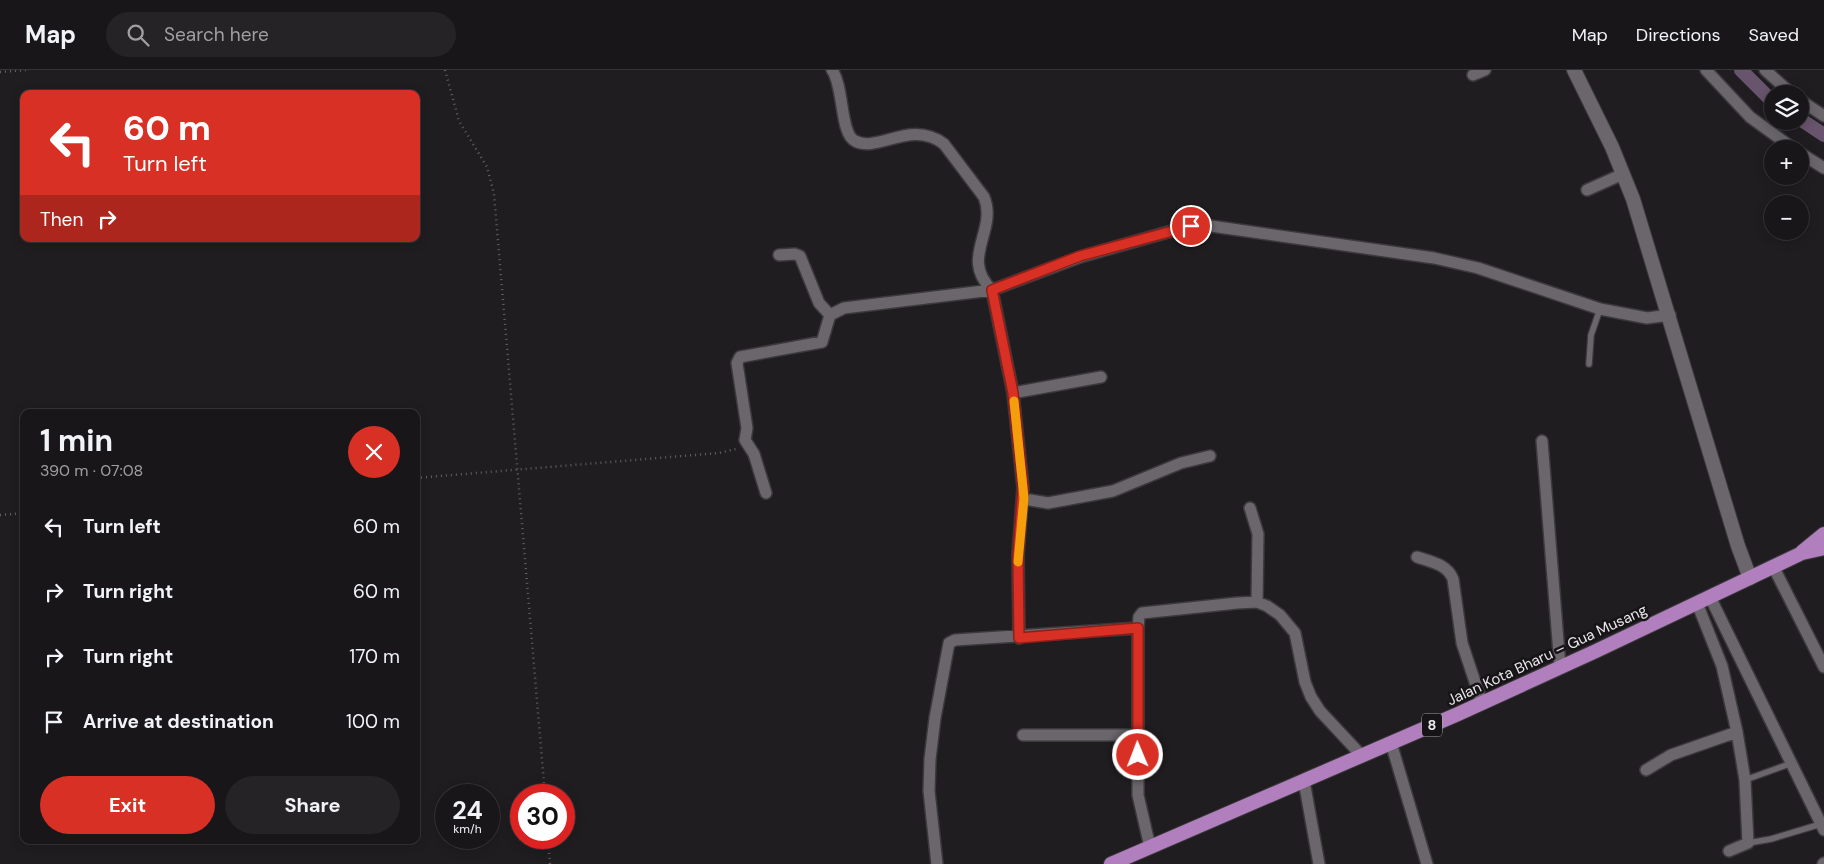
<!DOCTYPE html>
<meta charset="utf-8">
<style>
:root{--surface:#181619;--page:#252326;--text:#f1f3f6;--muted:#9f9fa2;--line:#363538;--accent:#d93025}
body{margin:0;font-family:"DM Sans",sans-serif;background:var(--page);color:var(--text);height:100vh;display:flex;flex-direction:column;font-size:19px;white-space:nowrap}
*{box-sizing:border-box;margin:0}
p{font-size:16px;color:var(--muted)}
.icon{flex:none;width:28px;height:28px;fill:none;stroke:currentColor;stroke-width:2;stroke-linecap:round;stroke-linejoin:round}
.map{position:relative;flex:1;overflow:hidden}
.drawer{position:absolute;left:20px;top:339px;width:400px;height:435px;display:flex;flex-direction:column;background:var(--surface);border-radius:10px;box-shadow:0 2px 12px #0003,0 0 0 1px var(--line)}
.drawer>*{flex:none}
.guide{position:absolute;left:20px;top:20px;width:400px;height:152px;border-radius:10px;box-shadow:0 2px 12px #0003,0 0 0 1px var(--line);background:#d93025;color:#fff;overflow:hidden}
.fabs{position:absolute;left:1764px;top:15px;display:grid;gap:10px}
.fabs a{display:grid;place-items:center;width:45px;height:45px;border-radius:50%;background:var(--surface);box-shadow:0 2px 12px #0003,0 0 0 1px var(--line);font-size:25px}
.speed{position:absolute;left:435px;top:714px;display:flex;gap:10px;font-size:25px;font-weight:700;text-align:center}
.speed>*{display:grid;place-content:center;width:65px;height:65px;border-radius:50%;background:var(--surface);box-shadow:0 2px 12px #0003,0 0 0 1px var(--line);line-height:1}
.speed small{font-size:12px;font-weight:400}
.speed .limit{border:8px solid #d22;background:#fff;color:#111}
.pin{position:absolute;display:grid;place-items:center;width:42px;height:42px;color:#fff;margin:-21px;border:2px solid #fff;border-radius:50%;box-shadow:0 1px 5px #0007}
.me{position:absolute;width:55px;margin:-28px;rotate:359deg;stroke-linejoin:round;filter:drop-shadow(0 0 4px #0008)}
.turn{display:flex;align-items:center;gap:18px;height:105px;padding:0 20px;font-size:22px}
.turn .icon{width:65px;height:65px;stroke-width:2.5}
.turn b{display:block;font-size:35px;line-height:42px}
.then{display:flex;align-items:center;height:48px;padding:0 20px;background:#0003;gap:10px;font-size:19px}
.round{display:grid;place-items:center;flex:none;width:52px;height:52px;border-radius:26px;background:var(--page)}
.overview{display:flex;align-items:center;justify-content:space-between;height:85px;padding:0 20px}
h1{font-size:30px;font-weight:700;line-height:38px}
.action{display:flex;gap:10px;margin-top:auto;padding:10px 20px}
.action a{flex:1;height:58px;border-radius:30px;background:var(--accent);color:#fff;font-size:20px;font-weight:700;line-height:58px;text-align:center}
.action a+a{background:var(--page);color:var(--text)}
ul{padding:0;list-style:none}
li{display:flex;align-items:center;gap:15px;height:65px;padding:0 20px}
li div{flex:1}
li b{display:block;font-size:19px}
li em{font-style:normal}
header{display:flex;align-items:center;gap:30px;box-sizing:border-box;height:70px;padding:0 25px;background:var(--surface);border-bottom:1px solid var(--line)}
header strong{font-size:24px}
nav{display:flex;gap:28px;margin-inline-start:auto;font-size:18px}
.search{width:350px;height:45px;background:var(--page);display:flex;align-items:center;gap:12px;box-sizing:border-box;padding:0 18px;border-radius:28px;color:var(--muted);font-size:19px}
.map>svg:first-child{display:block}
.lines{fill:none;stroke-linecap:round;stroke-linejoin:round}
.canal{stroke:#68546d;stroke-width:14}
.service-casing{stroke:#3b393c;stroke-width:8}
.minor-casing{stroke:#3b393c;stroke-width:14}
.secondary-casing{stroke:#3b393c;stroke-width:16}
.primary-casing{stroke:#3b393c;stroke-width:16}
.path{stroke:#626063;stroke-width:2.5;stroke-dasharray:1 4;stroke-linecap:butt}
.service{stroke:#6a666b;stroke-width:5.5}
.minor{stroke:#6a666b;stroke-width:11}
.secondary{stroke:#6a666b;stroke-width:14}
.primary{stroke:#b17fbe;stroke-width:14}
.route-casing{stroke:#8d1f18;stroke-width:12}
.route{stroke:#d93025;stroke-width:9}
.slow{stroke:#f59e0b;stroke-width:9}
.labels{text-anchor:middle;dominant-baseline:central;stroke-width:5;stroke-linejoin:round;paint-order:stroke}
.shield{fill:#171418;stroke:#aba8ab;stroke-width:1}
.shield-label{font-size:14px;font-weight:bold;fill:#eae8ea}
.street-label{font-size:15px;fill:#eae8ea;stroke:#171418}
</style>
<header>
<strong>Map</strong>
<div class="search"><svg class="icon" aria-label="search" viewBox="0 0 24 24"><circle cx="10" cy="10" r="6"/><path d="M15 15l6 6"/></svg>Search here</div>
<nav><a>Map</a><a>Directions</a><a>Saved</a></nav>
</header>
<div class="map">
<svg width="1824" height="794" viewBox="0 0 1824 794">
<rect width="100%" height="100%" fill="#201d21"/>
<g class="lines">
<path class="canal" d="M1741 0 1772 31
M1800 49 1824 65"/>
<g class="service-casing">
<path id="service" d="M1589 294 1591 265 1600 239
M1745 710 1792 693
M1748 773 1771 769 1821 754"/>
</g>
<g class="minor-casing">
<path id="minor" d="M832 0C844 16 840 64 855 71 878 83 911 49 944 74L984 127C998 161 959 188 992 220L1013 323 1023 418 1018 485 1019 568
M1706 0 1750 47 1794 79
M1765 0 1792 24
M1473 5 1485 0
M1800 30 1824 46
M1800 83 1824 98
M1587 120 1623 104
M779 185 795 184 800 186 819 233 830 245
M1013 323 1101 307
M1542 371 1560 596
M766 423 754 384 745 370 747 358 737 293 740 287 822 272 830 245 844 238 992 220 1080 187 1175 160 1204 155 1434 188 1478 198 1600 239 1647 248 1670 245
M1024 429 1048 433 1113 421 1181 393 1210 386
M1250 438 1258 464 1257 532
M1417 487C1431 492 1447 494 1453 509L1462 573 1482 633
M1773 496 1824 597
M1710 527 1824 760
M1697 533 1722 596 1737 662 1745 710 1748 773 1729 781
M1023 665H1138
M1391 673 1427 794
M1646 700 1671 685 1737 662
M1304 711 1319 794
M1150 777 1138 725V558L1139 547 1142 543 1237 533 1257 532 1267 536 1280 545 1295 563 1305 612 1311 627 1320 641 1362 686
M937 794 929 721 930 689 935 648 949 573 955 570 1138 558
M1823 794 1824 793"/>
</g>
<g class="secondary-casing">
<path id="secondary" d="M1574 0 1612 77 1633 129 1738 476 1750 508"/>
</g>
<g class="primary-casing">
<path id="primary" d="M1802 482 1824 464
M1111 794 1458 644 1596 581 1802 483 1824 478"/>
</g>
<path class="path" d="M445 0 459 51 487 97 494 124 545 725
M0 2 26 0
M416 408 719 383 736 379
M0 445 24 443
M548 768 550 794"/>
<use href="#service" class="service"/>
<use href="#minor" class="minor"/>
<use href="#secondary" class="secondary"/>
<use href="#primary" class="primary"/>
</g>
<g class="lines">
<g class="route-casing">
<path id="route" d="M1138 685V558L1019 568 1018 485 1023 418 1013 323 992 220 1080 186 1191 156"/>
</g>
<use href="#route" class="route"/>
<path class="slow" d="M1014 331 1024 428 1018 492"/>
</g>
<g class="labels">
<rect class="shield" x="1422" y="643.5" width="20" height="23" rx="4"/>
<g class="shield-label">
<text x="1432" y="655">8</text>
</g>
<g class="street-label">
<text transform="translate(1547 585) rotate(-25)">Jalan Kota Bharu – Gua Musang</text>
</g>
</g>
</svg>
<div class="fabs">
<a><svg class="icon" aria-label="layers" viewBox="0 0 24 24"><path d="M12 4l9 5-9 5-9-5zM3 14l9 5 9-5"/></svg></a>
<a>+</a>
<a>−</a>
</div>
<div class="speed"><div>24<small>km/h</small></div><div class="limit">30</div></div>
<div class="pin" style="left:1191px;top:156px;background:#d93025"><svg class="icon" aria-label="arrive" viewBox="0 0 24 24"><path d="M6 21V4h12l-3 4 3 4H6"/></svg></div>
<svg class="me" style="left:1138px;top:685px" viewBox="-20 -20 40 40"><circle r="17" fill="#d93025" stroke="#fff" stroke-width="3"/><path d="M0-11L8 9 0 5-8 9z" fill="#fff"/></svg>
<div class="guide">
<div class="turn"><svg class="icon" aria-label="left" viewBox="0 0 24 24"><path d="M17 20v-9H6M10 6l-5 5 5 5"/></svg><div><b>60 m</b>Turn left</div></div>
<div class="then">Then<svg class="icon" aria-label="right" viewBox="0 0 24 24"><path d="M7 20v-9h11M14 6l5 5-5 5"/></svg></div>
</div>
<section class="drawer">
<div class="overview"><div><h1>1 min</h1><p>390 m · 07:08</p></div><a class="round" style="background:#d93025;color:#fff"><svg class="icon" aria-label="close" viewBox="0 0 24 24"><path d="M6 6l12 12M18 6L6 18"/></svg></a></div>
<ul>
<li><svg class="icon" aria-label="left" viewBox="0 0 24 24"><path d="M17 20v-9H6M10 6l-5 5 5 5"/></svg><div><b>Turn left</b></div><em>60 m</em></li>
<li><svg class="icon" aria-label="right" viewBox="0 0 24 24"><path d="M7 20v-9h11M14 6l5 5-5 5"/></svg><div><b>Turn right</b></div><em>60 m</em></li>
<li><svg class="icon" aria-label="right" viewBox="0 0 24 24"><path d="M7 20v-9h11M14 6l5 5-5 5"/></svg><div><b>Turn right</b></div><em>170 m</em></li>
<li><svg class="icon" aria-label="arrive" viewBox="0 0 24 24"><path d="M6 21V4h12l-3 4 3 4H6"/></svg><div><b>Arrive at destination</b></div><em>100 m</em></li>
</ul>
<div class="action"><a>Exit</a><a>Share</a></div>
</section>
</div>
